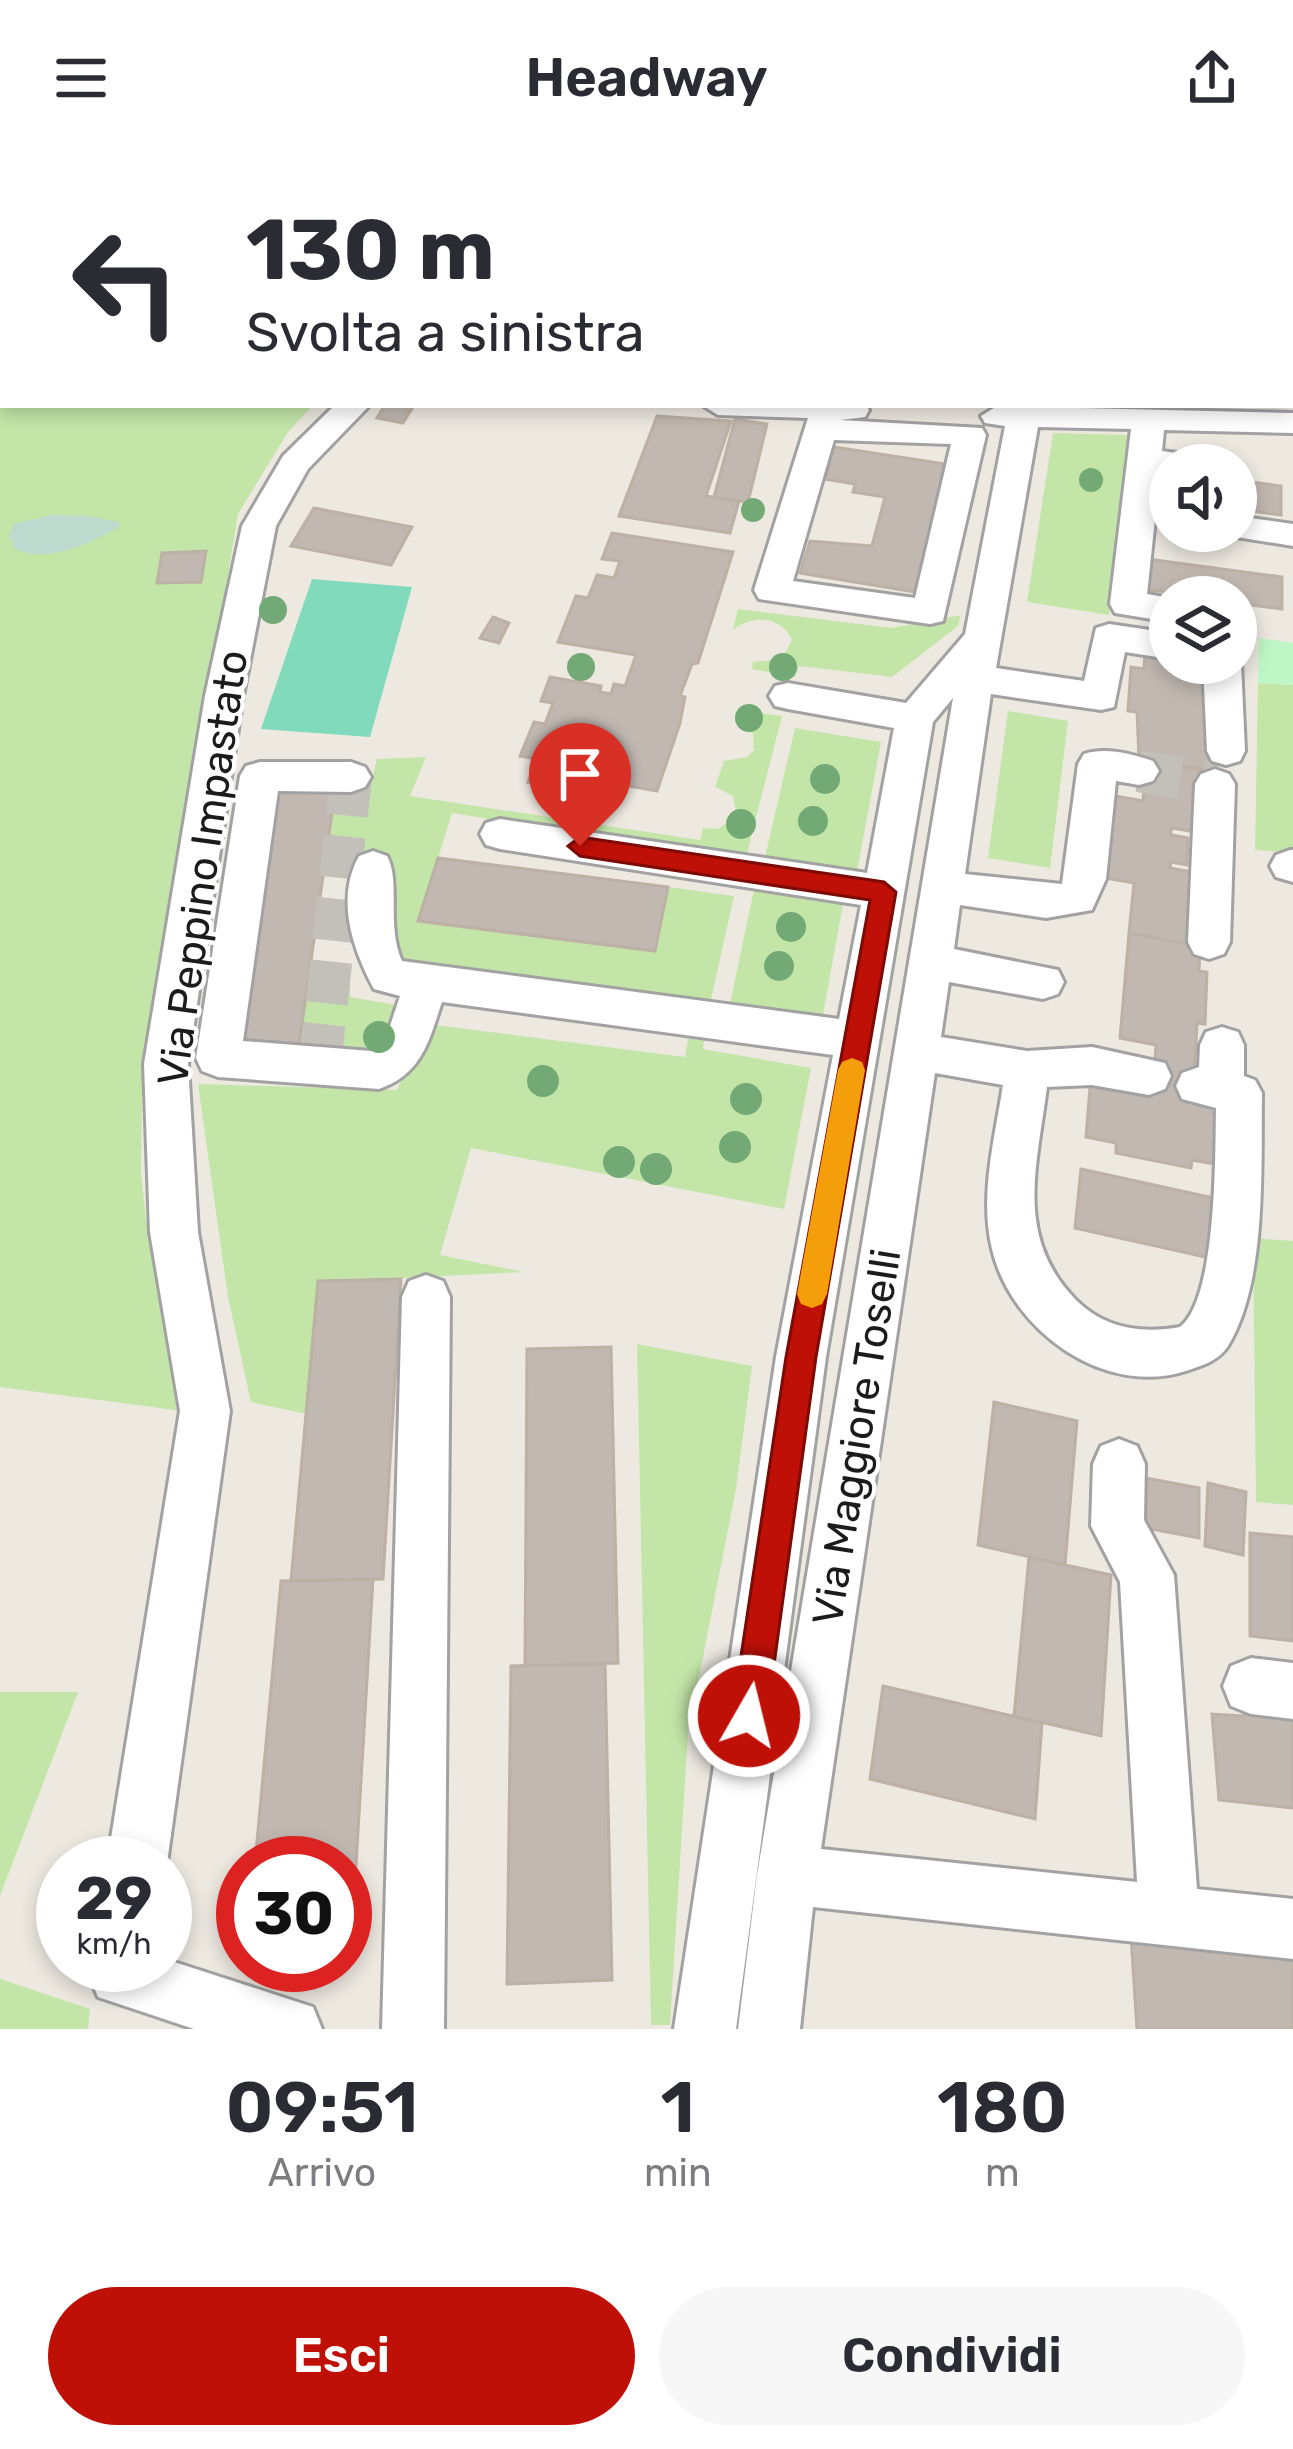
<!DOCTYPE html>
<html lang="it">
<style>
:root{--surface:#fff;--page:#f7f7f7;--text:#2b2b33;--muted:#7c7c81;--accent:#bf1007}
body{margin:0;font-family:Rubik,sans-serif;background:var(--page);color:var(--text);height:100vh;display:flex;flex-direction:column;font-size:45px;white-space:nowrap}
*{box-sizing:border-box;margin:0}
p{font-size:39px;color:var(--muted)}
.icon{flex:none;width:66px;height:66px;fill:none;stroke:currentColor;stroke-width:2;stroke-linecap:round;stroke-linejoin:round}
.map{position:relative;height:1873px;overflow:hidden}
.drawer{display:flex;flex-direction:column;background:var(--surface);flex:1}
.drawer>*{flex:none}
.banner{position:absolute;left:0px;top:0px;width:1293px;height:252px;box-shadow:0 6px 18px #0003;background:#fff;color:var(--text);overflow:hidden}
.tools{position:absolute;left:1149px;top:288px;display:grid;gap:24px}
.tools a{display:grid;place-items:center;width:108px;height:108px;border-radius:50%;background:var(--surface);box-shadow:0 6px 18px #0003;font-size:60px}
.speed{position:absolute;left:36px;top:1680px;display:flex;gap:24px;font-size:60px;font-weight:700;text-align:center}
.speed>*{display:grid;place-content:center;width:156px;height:156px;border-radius:50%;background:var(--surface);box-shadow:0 6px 18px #0003;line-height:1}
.speed small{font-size:30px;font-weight:400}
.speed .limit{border:18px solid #d22;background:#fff;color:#111}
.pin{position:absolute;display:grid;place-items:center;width:102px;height:102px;color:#fff;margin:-123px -51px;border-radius:50% 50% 50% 0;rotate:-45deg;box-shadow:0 0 12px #0007}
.pin .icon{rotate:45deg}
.me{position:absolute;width:132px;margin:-66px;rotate:8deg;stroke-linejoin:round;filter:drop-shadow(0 0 9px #0008)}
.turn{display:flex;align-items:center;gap:42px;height:252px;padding:0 48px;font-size:54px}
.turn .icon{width:156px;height:156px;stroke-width:2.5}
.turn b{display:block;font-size:84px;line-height:102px}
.eta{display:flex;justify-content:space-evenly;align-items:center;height:204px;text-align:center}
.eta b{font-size:72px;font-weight:600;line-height:84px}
.primary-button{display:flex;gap:24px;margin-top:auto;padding:24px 48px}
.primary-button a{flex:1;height:138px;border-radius:72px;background:var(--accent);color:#fff;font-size:48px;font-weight:600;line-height:138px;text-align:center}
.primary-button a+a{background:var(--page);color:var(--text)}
header{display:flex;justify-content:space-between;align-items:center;height:156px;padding:0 48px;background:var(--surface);font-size:54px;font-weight:600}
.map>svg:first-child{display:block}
.grass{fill:#c3e6a8}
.wetland{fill:#bedacf}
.park{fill:#bef7c5}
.pitch{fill:#81dabc}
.building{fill:#c1b8b1;stroke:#bdb0a4;stroke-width:3}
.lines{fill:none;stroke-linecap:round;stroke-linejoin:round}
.minor-tunnel{stroke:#c3c0b9;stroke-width:42;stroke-dasharray:42 21;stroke-linecap:butt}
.minor-casing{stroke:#a2a2a2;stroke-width:6}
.minor{fill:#fff;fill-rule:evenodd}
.tree{fill:#73a975}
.route{fill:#bf1007;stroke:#7c0a05;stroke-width:3}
.slow{fill:#f59e0b}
.labels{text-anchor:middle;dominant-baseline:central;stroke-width:9;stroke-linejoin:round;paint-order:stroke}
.street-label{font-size:42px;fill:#1b1b1b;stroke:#fff}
</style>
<header><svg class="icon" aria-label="menu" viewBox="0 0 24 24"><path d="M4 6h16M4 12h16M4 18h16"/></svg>Headway<svg class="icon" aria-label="share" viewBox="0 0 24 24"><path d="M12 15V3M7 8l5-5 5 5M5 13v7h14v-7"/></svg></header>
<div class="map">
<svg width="1293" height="1873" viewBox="0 0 1293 1873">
<rect width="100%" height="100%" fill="#ede9e1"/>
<path class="grass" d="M0 144 3 249H313L288 276 238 358 142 936 141 1016 146 1063 182 1255 0 1231Z
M1053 277 1132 279 1109 459 1027 446Z
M738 453 891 472 961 459 958 470 892 521 799 510 795 521 752 513 753 506 782 503 792 484C781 459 752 459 733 474Z
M1258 527 1293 529V697L1255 694Z
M740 554 782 560 745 705 452 657 419 764 654 795 668 731 734 740 710 848 413 811 394 802 388 707 325 703 335 636H369L377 603 426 601 410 640 700 684 703 672 718 673 737 660 733 640 715 631 724 605 747 601 754 594 753 577 736 567Z
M1008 555 1068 565 1050 712 988 702Z
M795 572 881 586 857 716 765 701Z
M755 729 844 743 822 864 730 848Z
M309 815 350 816V841L402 850 390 888 373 896 299 889Z
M427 868 685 901 688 883 704 884 703 893 811 912 784 1053 471 992 440 1099 524 1116 319 1126 306 1258 251 1246 228 1141 198 928 397 934Z
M1253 1082 1293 1085V1349L1256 1346Z
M637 1188 752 1210 736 1333 688 1577 670 1869H651Z
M0 1536H78L0 1740Z
M0 1823 90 1853 88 1873H0Z"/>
<path class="wetland" d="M87 360 119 366V371C90 387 49 408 15 393L9 380 13 368 52 359Z"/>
<path class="park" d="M1259 482 1293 487V529L1258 527Z"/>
<path class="pitch" d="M312 423 412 431 370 581 261 573Z"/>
<path class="building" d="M385 249H414L403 267 377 262Z
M657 260 731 265 706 340 739 345 730 377 619 360Z
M735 263 767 268 748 346 714 341Z
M834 291 945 308 915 436 800 417 810 385 872 390 885 341 853 336 855 328 825 323Z
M1236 324 1281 330V359L1236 353Z
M314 352 412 371 391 409 291 390Z
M612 377 733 396 698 507 692 508 680 540 685 541 680 567 657 635 624 629 619 643 528 626 537 603 520 600 534 566 545 568 553 547 541 545 550 521 601 530 600 536 611 538 614 528 625 530 636 499 558 486 576 440 588 442 597 419 614 422 620 405 602 403Z
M206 395 201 426 157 427 162 397Z
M1148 403 1282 421V453L1236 447V441L1146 434Z
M493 461 509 467 499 487 480 482Z
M1145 496 1170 500V507H1206L1215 525 1212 610 1206 609 1205 614 1139 603 1137 556 1128 555 1131 511 1144 513Z
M1146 604 1205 614 1203 677 1171 672V679L1188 682 1187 709 1171 706 1170 712 1197 717 1200 790 1129 777 1134 727 1100 721 1107 644 1116 640 1143 645Z
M273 636H335L299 889H230Z
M438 702 668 731 655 795 418 765Z
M1129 777 1200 790 1199 815 1207 816 1205 868 1197 867 1193 943 1224 948 1226 1010 1192 1004 1191 1012 1116 997V987L1086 981 1091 919 1153 931 1156 889 1120 882Z
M1081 1013 1218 1043 1214 1103 1075 1072Z
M401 1123 383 1423 291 1425 318 1125Z
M611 1191 618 1507 525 1510 527 1193Z
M994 1246 1077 1265 1065 1409 978 1389Z
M1146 1322 1199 1332V1382L1146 1372Z
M1208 1327 1246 1336 1243 1399 1205 1390Z
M1250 1377 1293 1381V1485L1250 1480Z
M1029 1401 1111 1419 1101 1580 1014 1560Z
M373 1423 351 1793H345V1707H255L281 1425Z
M605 1508 612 1824 507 1828 511 1510Z
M883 1530 1042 1567 1035 1663 870 1623Z
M1243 1548 1293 1553V1652L1219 1644 1212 1558 1245 1560Z
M1131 1781 1293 1799V1873H1137Z"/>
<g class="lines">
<path class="minor-tunnel" d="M1139 615 1215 628
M320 910 351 621"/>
<g class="minor-casing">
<path id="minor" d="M1166 0H1194L1165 3Z
M1207 0H1235V3H1207Z
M1273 0H1293V10L1290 3Z
M1290 100H1293V118H1290Z
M1290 158H1293V176H1290Z
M335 249H370L308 313 276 370 243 540 188 908 198 1076 230 1255 167 1707 165 1711V1707H107L180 1255 150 1076 144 908 205 540 242 370 283 300Z
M702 249H866L869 254 865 261 840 264 982 272 986 279 943 465 930 468 759 443 754 434 808 262 718 259ZM834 284 951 288 915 442 793 425Z
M997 250 1293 257V277L1164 274 1162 295 1211 302 1216 309H1170V317L1160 316 1147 438 1170 442V466L1115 457 1110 448 1131 273 1038 271 996 512 1084 525 1096 472 1109 468 1170 477V503L1125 496 1114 551 1101 554 991 538 965 718 1062 728 1078 608 1084 598C1106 591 1131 598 1153 605L1159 615 1153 625 1139 629 1116 625 1106 723 1092 754 1046 762 960 749 954 793 1058 814 1064 826 1058 838 1043 843 949 826 941 881 1027 895 1092 891 1165 907 1171 920 1165 933 1149 939 1092 929 1047 931C1037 1011 1014 1081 1076 1144 1104 1172 1141 1178 1180 1171 1217 1142 1215 999 1216 952L1182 943 1176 930 1182 917 1199 911 1200 889 1206 876 1222 871 1238 876 1244 889V920L1255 924 1262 937C1261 1011 1267 1126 1228 1190 1219 1204 1204 1209 1189 1214 1106 1243 1011 1175 992 1093 979 1040 995 981 1003 929L935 917 821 1693 1137 1726 1120 1426 1091 1370 1093 1308 1101 1290 1119 1283 1137 1290 1145 1308 1144 1364 1174 1419 1197 1733 1293 1743V1803L813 1751 800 1873H738L757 1719 953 542 933 566 826 1201 736 1873H674L776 1201 833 899 442 846C429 885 422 918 379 933L218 921 202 915 196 902 240 620 246 610 260 606H351L365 611 371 621 365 631 351 636 278 635 243 885 371 895 386 882 400 840 374 833C353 794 335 743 359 700L373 695 387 700C401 725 386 769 402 805L839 863 861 749 500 693 486 689 480 678 486 667 500 663 867 717 894 572 788 553 775 550 769 540 775 530 788 527 906 547 965 478 1005 270 985 267 981 260Z
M1236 360 1293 368V390L1224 379 1221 375H1236Z
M1236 499 1241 507 1245 595 1240 605 1226 609 1212 605 1207 595 1203 507H1236Z
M1215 613 1229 618 1235 628 1230 786 1224 798 1209 803 1194 798 1188 786 1195 628 1201 618Z
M1290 694H1293V726L1276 721 1270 710 1276 699Z
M426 1119 443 1125 450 1141 444 1873H382L402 1141 409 1125Z
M1251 1502 1293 1507V1563L1251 1558 1231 1550 1223 1530 1231 1510Z
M165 1803 313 1851 322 1873H194L98 1841 89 1819 92 1809H165Z"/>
</g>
<use href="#minor" class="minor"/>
</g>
<g class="tree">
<circle cx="1091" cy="324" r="12"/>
<circle cx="753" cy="354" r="12"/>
<circle cx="273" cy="454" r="14"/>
<circle cx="581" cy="511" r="14"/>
<circle cx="783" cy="511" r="14"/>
<circle cx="749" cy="562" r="14"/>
<circle cx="825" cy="623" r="15"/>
<circle cx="813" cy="665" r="15"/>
<circle cx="741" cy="668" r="15"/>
<circle cx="791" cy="771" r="15"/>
<circle cx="779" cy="810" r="15"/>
<circle cx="379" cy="881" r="16"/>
<circle cx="543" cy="925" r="16"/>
<circle cx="746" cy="943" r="16"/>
<circle cx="735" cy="991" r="16"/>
<circle cx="619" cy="1006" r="16"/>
<circle cx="656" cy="1013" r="16"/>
</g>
<path class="route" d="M580 681 884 726 896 736 816 1201 767 1560 761 1572 749 1577 737 1572 732 1560 786 1201 870 744 580 700 568 690Z"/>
<path class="slow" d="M852 902 862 906 865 914 827 1138 822 1148 812 1152 801 1148 797 1138 838 914 842 906Z"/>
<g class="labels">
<g class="street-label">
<text transform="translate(203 712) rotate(-82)">Via Peppino Impastato</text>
<text transform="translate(857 1281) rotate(-81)">Via Maggiore Toselli</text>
</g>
</g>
</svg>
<div class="tools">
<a><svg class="icon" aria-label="sound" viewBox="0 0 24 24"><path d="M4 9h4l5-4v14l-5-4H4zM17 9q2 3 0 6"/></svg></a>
<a><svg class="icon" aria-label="layers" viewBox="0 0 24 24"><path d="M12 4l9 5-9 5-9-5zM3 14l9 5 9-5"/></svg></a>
</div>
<div class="speed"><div>29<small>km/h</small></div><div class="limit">30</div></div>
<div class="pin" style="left:580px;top:690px;background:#d93025"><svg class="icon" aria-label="arrive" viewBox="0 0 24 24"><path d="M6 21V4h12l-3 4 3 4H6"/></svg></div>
<svg class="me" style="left:749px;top:1560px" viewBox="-20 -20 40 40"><circle r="17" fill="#bf1007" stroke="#fff" stroke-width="3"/><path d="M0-11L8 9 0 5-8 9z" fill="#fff"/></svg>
<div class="banner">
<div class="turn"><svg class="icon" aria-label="left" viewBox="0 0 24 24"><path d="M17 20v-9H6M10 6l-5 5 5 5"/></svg><div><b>130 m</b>Svolta a sinistra</div></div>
</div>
</div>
<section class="drawer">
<div class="eta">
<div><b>09:51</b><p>Arrivo</p></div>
<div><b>1</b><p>min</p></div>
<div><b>180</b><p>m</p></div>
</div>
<div class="primary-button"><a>Esci</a><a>Condividi</a></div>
</section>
